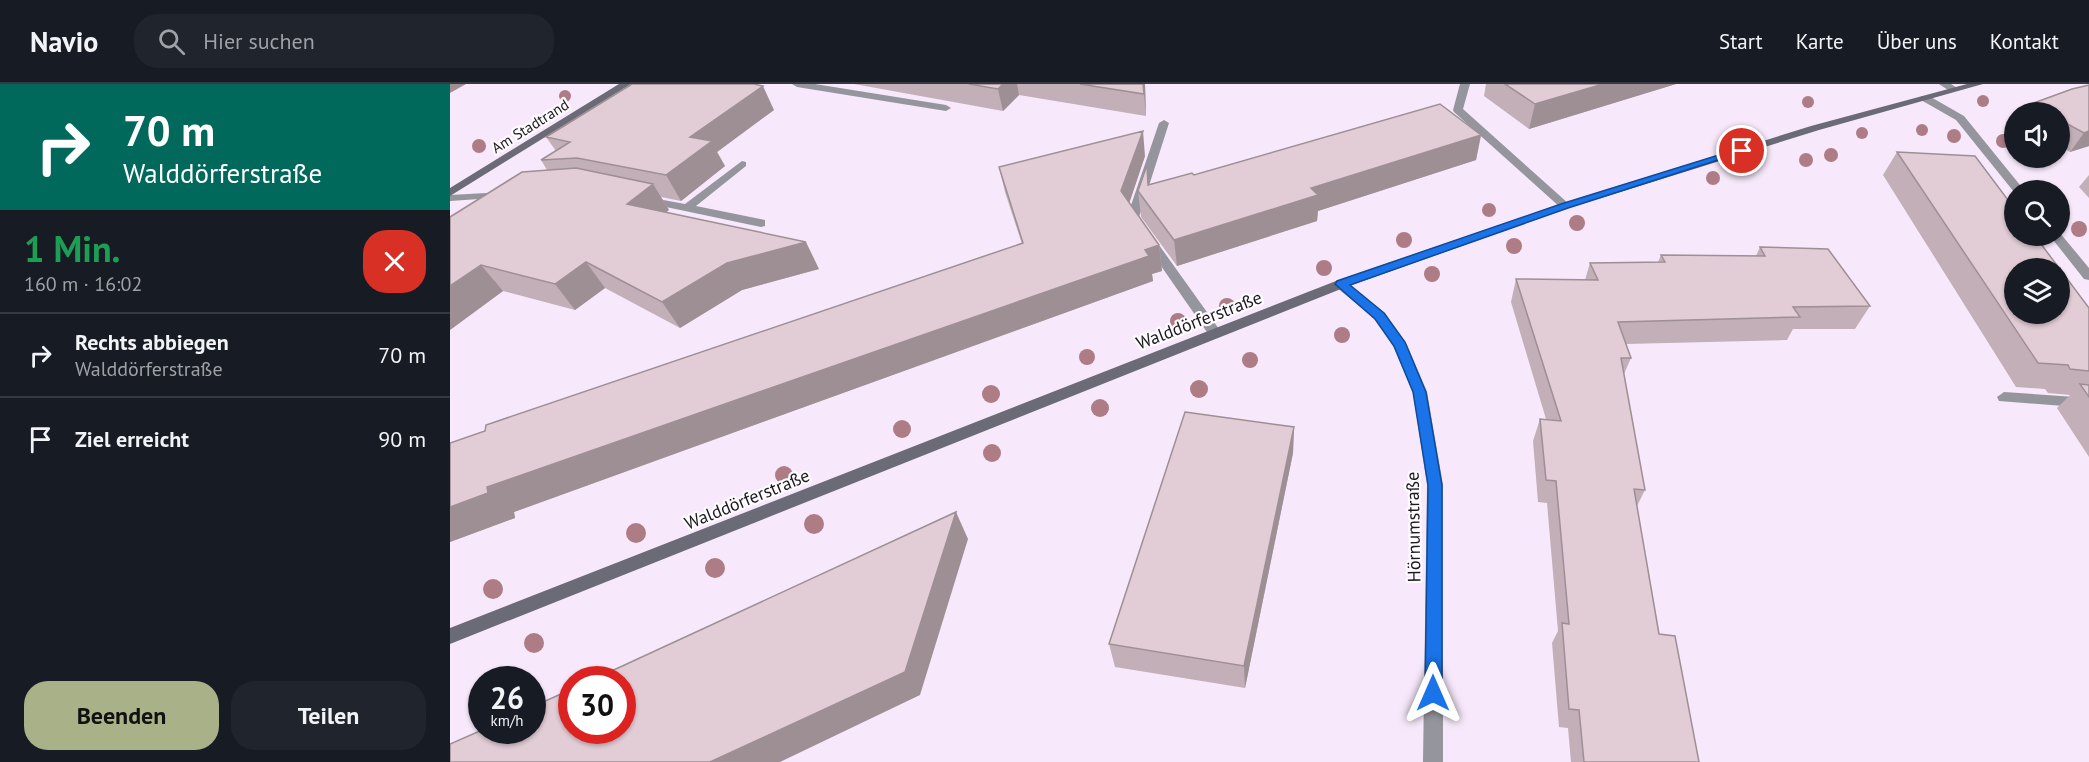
<!DOCTYPE html>
<html lang="de">
<meta charset="utf-8">
<style>
:root{--surface:#171b24;--page:#20242c;--text:#f1f3f6;--muted:#9ea1a6;--line:#363941;--accent:#a9b188}
body{margin:0;font-family:"PT Sans",sans-serif;background:var(--page);color:var(--text);height:100vh;display:flex;flex-direction:column;font-size:22px;white-space:nowrap}
*{box-sizing:border-box;margin:0}
p{font-size:20px;color:var(--muted)}
.icon{flex:none;width:33px;height:33px;fill:none;stroke:currentColor;stroke-width:2;stroke-linecap:round;stroke-linejoin:round}
.map{position:relative;flex:1;overflow:hidden}
.panel{display:flex;flex-direction:column;background:var(--surface);width:450px}
.panel>*{flex:none}
.guide{background:#00695c;color:#fff;overflow:hidden}
.buttons{position:absolute;left:1554px;top:18px;display:grid;gap:12px}
.buttons a{display:grid;place-items:center;width:66px;height:66px;border-radius:50%;background:var(--surface);box-shadow:0 2px 4px #0004;font-size:30px}
.speed{position:absolute;left:18px;top:582px;display:flex;gap:12px;font-size:30px;font-weight:700;text-align:center}
.speed>*{display:grid;place-content:center;width:78px;height:78px;border-radius:50%;background:var(--surface);box-shadow:0 2px 4px #0004;line-height:1}
.speed small{font-size:15px;font-weight:400}
.speed .limit{border:9px solid #d22;background:#fff;color:#111}
.pin{position:absolute;display:grid;place-items:center;width:51px;height:51px;color:#fff;margin:-26px;border:3px solid #fff;border-radius:50%;box-shadow:0 2px 6px #0007}
.me{position:absolute;width:66px;margin:-33px;rotate:0deg;stroke-linejoin:round;filter:drop-shadow(0 0 4px #0008)}
.turn{display:flex;align-items:center;gap:21px;height:126px;padding:0 24px;font-size:27px}
.turn .icon{width:78px;height:78px;stroke-width:2.5}
.turn b{display:block;font-size:42px;line-height:51px}
.round{display:grid;place-items:center;flex:none;width:63px;height:63px;border-radius:24px;background:var(--page)}
.summary{display:flex;align-items:center;justify-content:space-between;height:102px;padding:0 24px}
h1{font-size:36px;font-weight:700;line-height:45px;color:#1e9e55}
.button{display:flex;gap:12px;margin-top:auto;padding:12px 24px}
.button a{flex:1;height:69px;border-radius:24px;background:var(--accent);color:#111;font-size:24px;font-weight:700;line-height:69px;text-align:center}
.button a+a{background:var(--page);color:var(--text)}
ul{padding:0;list-style:none}
li{display:flex;align-items:center;gap:18px;height:84px;padding:0 24px;border-top:2px solid var(--line)}
li div{flex:1}
li b{display:block;font-size:22px}
li em{font-style:normal}
header{display:flex;align-items:center;gap:36px;box-sizing:border-box;height:84px;padding:0 30px;background:var(--surface);border-bottom:2px solid var(--line)}
header strong{font-size:28px}
nav{display:flex;gap:33px;margin-inline-start:auto;font-size:21px}
.search{width:420px;height:54px;background:var(--page);display:flex;align-items:center;gap:15px;box-sizing:border-box;padding:0 21px;border-radius:24px;color:var(--muted);font-size:22px}
main{display:flex;flex:1;min-height:0}
.map>svg:first-child{display:block}
.lines{fill:none;stroke-linecap:round;stroke-linejoin:round}
.lane{fill:#95959e;fill-rule:evenodd}
.street{fill:#95959e;fill-rule:evenodd}
.secondary{fill:#6b6b77;fill-rule:evenodd}
.tree{fill:#ad7c85}
.wall{fill:#c2afb7}
.shaded-wall{fill:#9e8f95}
.building{fill:#e2ccd5;stroke:#9e8f95;stroke-width:1.5;fill-rule:evenodd}
.route{fill:#1a73e8;stroke:#114b97;stroke-width:1.5}
.labels{text-anchor:middle;dominant-baseline:central;stroke-width:4.5;stroke-linejoin:round;paint-order:stroke}
.far-street-label{font-size:15px;fill:#1c181e;stroke:#fdfbfe}
.street-label{font-size:18px;fill:#1c181e;stroke:#fdfbfe}
</style>
<header>
<strong>Navio</strong>
<div class="search"><svg class="icon" aria-label="search" viewBox="0 0 24 24"><circle cx="10" cy="10" r="6"/><path d="M15 15l6 6"/></svg>Hier suchen</div>
<nav><a>Start</a><a>Karte</a><a>Über uns</a><a>Kontakt</a></nav>
</header>
<main>
<section class="panel">
<div class="guide">
<div class="turn"><svg class="icon" aria-label="right" viewBox="0 0 24 24"><path d="M7 20v-9h11M14 6l5 5-5 5"/></svg><div><b>70 m</b>Walddörferstraße</div></div>
</div>
<div class="summary"><div><h1>1 Min.</h1><p>160 m · 16:02</p></div><a class="round" style="background:#d93025;color:#fff"><svg class="icon" aria-label="close" viewBox="0 0 24 24"><path d="M6 6l12 12M18 6L6 18"/></svg></a></div>
<ul>
<li><svg class="icon" aria-label="right" viewBox="0 0 24 24"><path d="M7 20v-9h11M14 6l5 5-5 5"/></svg><div><b>Rechts abbiegen</b><p>Walddörferstraße</p></div><em>70 m</em></li>
<li><svg class="icon" aria-label="arrive" viewBox="0 0 24 24"><path d="M6 21V4h12l-3 4 3 4H6"/></svg><div><b>Ziel erreicht</b></div><em>90 m</em></li>
</ul>
<div class="button"><a>Beenden</a><a>Teilen</a></div>
</section>
<div class="map">
<svg width="1639" height="678" viewBox="0 0 1639 678">
<rect width="100%" height="100%" fill="#f7e9fb"/>
<g class="lines">
<path class="lane" d="M342 0H365L496 21 501 24 496 27 347 3Z
M1010 0H1020L1013 25 1119 120V124H1111L1004 28 1003 26Z
M1489 0H1501L1510 6 1501 8Z
M714 36 719 39 689 133 769 245 771 248 764 253 759 251 677 133 709 39Z
M292 77 296 78V82L246 122 315 136V142L311 143 197 119 191 116 197 113 235 120Z
M54 108 60 111 58 113 0 117V111Z
M1554 308 1639 314V324L1549 317 1547 313Z"/>
<path class="street" d="M1471 12H1479L1514 32 1574 106 1564 108 1506 36 1471 16Z
M1610 149 1639 184V196L1634 195 1600 152H1610Z
M891 196 935 229 957 261 977 308 993 401V678H973L977 401 963 308 943 262 925 235 886 203 885 200 886 197Z"/>
<path class="secondary" d="M169 0H181L0 112V104Z
M1517 0H1533L1369 46 1119 124 896 203 0 560V544L886 197 1111 120 1361 42Z"/>
</g>
<g class="tree">
<circle cx="115" cy="12" r="6"/>
<circle cx="1533" cy="17" r="6"/>
<circle cx="1358" cy="18" r="6"/>
<circle cx="1472" cy="46" r="6"/>
<circle cx="1412" cy="49" r="6"/>
<circle cx="1504" cy="52" r="7"/>
<circle cx="1553" cy="57" r="7"/>
<circle cx="29" cy="62" r="7"/>
<circle cx="1381" cy="71" r="7"/>
<circle cx="1356" cy="76" r="7"/>
<circle cx="1263" cy="94" r="7"/>
<circle cx="1039" cy="126" r="7"/>
<circle cx="1127" cy="139" r="8"/>
<circle cx="1629" cy="145" r="8"/>
<circle cx="954" cy="156" r="8"/>
<circle cx="1064" cy="162" r="8"/>
<circle cx="874" cy="184" r="8"/>
<circle cx="982" cy="190" r="8"/>
<circle cx="777" cy="222" r="8"/>
<circle cx="728" cy="237" r="8"/>
<circle cx="892" cy="251" r="8"/>
<circle cx="637" cy="273" r="8"/>
<circle cx="800" cy="276" r="8"/>
<circle cx="749" cy="305" r="9"/>
<circle cx="541" cy="310" r="9"/>
<circle cx="650" cy="324" r="9"/>
<circle cx="452" cy="345" r="9"/>
<circle cx="542" cy="369" r="9"/>
<circle cx="334" cy="391" r="9"/>
<circle cx="364" cy="440" r="10"/>
<circle cx="186" cy="449" r="10"/>
<circle cx="265" cy="484" r="10"/>
<circle cx="43" cy="505" r="10"/>
<circle cx="84" cy="559" r="10"/>
</g>
<path class="wall" d="M404 0H695L696 32 569 11 553 27Z
M1036 0H1226L1079 45 1034 12Z
M1639 1V62L1620 68 1610 62V28H1575L1581 20Z
M324 26 267 68 275 82 231 117 211 113 219 126 216 128 369 185 292 206 230 244 155 204 125 226 53 207 0 246 72 88 97 86 91 76 106 67 96 53Z
M1031 51 1026 76 868 127 867 137 727 182 691 133 688 107 699 101 744 91Z
M1447 68 1639 224V373L1607 324 1620 311 1598 309 1595 305 1566 303 1433 91Z
M695 72 679 119 709 161 712 187 702 190 703 197 64 428 65 434 0 458V359L572 160 555 108 549 83Z
M1639 91V114L1629 103Z
M1310 163 1420 222 1405 245H1343L1337 256 1176 260 1181 274 1174 290 1195 406 1187 422 1209 550 1249 678H1121L1118 644 1109 643 1102 559 1108 547 1097 419 1088 418 1083 357 1090 335H1096L1061 218 1066 195 1135 196 1140 179 1208 178 1211 171 1306 172Z
M844 343 843 369 795 604 665 583 659 560Z"/>
<path class="shaded-wall" d="M0 0H16L0 9Z
M553 0H567L569 11 553 27 548 5Z
M693 0H695L696 32 694 10Z
M1153 0H1226L1079 45 1085 20Z
M313 2 324 26 267 68 275 82 231 117 216 91 240 53Z
M693 47 695 72 675 132 671 107Z
M1639 47V62L1620 68 1634 49Z
M1031 51 1026 76 868 127 867 137 727 182 724 156 861 104Z
M203 100 219 126 193 146 177 120Z
M356 158 369 185 292 206 230 244 212 218 277 179Z
M709 161 712 187 702 190 703 197 64 428 65 434 0 458V423L37 403Z
M136 178 155 204 125 226 105 200Z
M31 181 53 207 0 246V202Z
M844 343 843 369 795 604 794 582Z
M506 428 518 455 470 611 330 678H260Z"/>
<path class="building" d="M182 0H304L313 2 240 53 262 57 216 91 127 74 91 76 120 58 96 53Z
M519 0H553L548 5Z
M630 0H693L694 10Z
M1055 0H1153L1085 20Z
M1639 1V47L1634 49 1610 36V28H1596L1581 20 1622 5Z
M990 20 1031 51 861 104 868 111 724 156 688 107 697 81 698 101 742 89 744 91Z
M693 47 671 107 709 161 695 166 699 172 37 403 38 409 0 423V359L35 347 36 341 573 159 549 83Z
M1447 68 1525 72 1564 124V152H1585L1639 224V287L1620 285 1618 281 1588 279ZM1564 184H1610V230H1564Z
M126 84 203 100 177 120 356 158 277 179 212 218 136 178 105 200 31 181 0 202V133L72 88Z
M1310 163 1378 165 1420 222 1343 223 1350 233 1168 238 1181 274H1171L1195 406 1184 405 1209 550 1225 552 1249 678H1134L1129 626 1119 625 1112 539 1119 540 1106 397 1096 396 1090 335 1111 337 1066 195 1148 196 1140 179 1215 178 1211 171 1315 172Z
M1630 300 1639 301V313Z
M735 328 844 343 794 582 659 560Z
M506 428 455 588 260 678H0V660L32 646H82V623L122 605V646H172V596H142Z"/>
<path class="route" d="M1288 65 1296 67 1118 124 900 201 934 229 955 258 976 308 992 401V609L989 615 983 617 977 615 975 609 978 401 963 308 944 262 925 235 885 200 887 197 1111 120Z"/>
<g class="labels">
<g class="far-street-label">
<text transform="translate(80 42) rotate(-32)">Am Stadtrand</text>
</g>
<g class="street-label">
<text transform="translate(749 236) rotate(-21)">Walddörferstraße</text>
<text transform="translate(297 415) rotate(-22)">Walddörferstraße</text>
<text transform="translate(963 443) rotate(-91)">Hörnumstraße</text>
</g>
</g>
</svg>
<div class="buttons">
<a><svg class="icon" aria-label="sound" viewBox="0 0 24 24"><path d="M4 9h4l5-4v14l-5-4H4zM17 9q2 3 0 6"/></svg></a>
<a><svg class="icon" aria-label="search" viewBox="0 0 24 24"><circle cx="10" cy="10" r="6"/><path d="M15 15l6 6"/></svg></a>
<a><svg class="icon" aria-label="layers" viewBox="0 0 24 24"><path d="M12 4l9 5-9 5-9-5zM3 14l9 5 9-5"/></svg></a>
</div>
<div class="speed"><div>26<small>km/h</small></div><div class="limit">30</div></div>
<div class="pin" style="left:1292px;top:67px;background:#d93025"><svg class="icon" aria-label="arrive" viewBox="0 0 24 24"><path d="M6 21V4h12l-3 4 3 4H6"/></svg></div>
<svg class="me" style="left:983px;top:609px" viewBox="-20 -20 40 40"><path d="M0-17L14 15 0 8-14 15z" fill="#1a73e8" stroke="#fff" stroke-width="4"/></svg>
</div>
</main>
